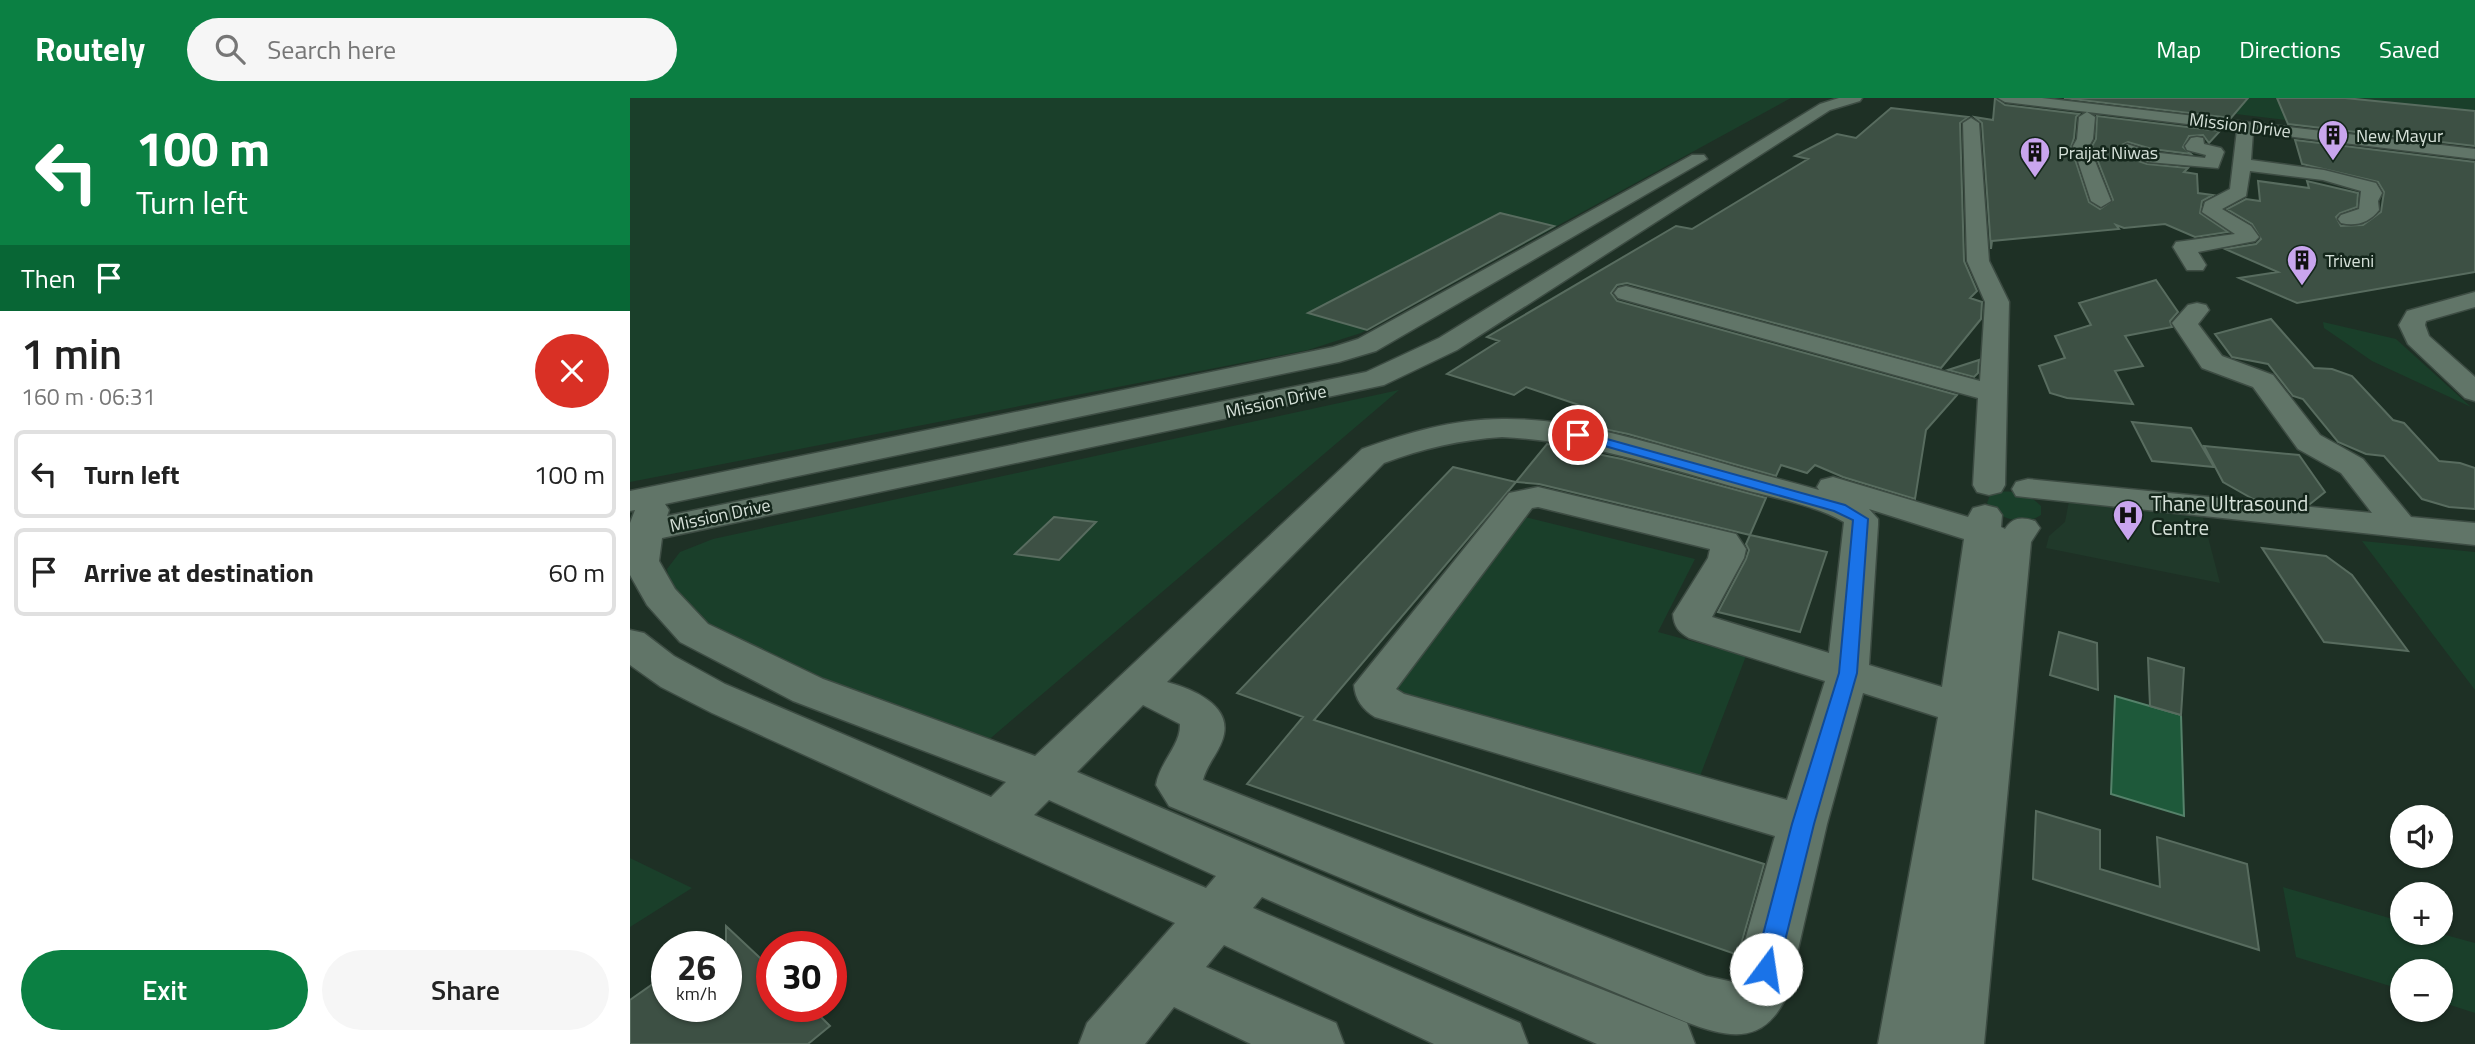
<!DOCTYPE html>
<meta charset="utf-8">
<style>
:root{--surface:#fff;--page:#f6f6f6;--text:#222;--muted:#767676;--line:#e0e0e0;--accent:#0b8043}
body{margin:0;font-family:"Titillium Web",sans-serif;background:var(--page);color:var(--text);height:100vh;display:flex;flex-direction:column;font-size:26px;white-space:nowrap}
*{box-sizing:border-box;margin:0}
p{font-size:23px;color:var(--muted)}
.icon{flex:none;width:38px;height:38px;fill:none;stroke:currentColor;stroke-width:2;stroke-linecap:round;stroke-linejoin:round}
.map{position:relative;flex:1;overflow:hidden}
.panel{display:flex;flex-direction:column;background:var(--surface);width:630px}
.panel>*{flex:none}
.banner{background:#0b8043;color:#fff;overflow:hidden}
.controls{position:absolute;left:1760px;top:707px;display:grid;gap:14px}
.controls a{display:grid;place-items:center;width:63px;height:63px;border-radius:50%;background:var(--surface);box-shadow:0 2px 5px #0004;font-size:35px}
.speed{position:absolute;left:21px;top:833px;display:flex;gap:14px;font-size:35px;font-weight:700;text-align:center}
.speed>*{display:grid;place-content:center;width:91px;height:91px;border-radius:50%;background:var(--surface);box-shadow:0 2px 5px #0004;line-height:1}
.speed small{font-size:18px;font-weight:400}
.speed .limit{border:10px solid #d22;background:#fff;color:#111}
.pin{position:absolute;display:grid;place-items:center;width:60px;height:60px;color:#fff;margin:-30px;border:4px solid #fff;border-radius:50%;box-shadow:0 2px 7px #0007}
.me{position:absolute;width:77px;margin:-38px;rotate:14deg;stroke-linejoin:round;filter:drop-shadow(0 0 5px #0008)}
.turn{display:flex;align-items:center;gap:24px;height:147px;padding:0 21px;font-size:32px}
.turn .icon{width:91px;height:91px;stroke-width:2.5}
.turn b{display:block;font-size:49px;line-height:60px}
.then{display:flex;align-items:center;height:66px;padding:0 21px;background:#0003;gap:14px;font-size:26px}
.round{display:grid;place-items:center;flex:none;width:74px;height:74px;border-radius:37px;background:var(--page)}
.overview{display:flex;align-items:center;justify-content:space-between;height:119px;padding:0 21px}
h1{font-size:42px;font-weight:600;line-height:52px}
.cta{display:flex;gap:14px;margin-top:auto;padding:14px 21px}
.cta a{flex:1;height:80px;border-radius:42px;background:var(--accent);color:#fff;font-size:28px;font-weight:600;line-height:80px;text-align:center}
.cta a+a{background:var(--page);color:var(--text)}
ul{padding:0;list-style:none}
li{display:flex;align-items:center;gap:21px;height:88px;margin:0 14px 10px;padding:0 7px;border:4px solid var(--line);border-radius:10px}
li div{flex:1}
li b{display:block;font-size:26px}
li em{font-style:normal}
header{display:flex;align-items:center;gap:42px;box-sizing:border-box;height:98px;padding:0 35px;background:var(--accent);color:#fff}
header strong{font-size:33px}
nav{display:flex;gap:38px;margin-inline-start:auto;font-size:24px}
.search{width:490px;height:63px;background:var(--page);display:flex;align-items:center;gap:18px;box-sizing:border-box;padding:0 24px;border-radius:38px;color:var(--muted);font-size:26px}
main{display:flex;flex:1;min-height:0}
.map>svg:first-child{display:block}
.built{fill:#20392a}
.green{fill:#1a3f2a}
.water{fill:#1e593a;stroke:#55826a;stroke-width:2}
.building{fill:#3d5044;stroke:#586c5f;stroke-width:2}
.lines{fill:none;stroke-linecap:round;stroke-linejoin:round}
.minor-casing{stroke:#3d4c43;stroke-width:3}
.minor{fill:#617568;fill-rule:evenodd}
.route{fill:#1a73e8;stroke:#114b97;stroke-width:2}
.labels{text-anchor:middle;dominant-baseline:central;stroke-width:5;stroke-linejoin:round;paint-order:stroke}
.far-street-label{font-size:18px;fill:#d6e1d9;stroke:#14261b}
.far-poi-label{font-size:18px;fill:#d6e1d9;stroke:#14261b;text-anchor:start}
.poi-label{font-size:21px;fill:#d6e1d9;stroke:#14261b;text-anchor:start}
</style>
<header>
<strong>Routely</strong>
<div class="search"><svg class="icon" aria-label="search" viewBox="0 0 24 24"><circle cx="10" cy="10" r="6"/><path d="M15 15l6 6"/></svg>Search here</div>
<nav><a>Map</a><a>Directions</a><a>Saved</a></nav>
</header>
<main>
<section class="panel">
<div class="banner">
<div class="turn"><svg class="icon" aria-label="left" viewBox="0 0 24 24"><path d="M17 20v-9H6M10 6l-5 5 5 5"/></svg><div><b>100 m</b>Turn left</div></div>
<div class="then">Then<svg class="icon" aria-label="arrive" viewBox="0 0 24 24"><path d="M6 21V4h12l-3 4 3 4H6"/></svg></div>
</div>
<div class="overview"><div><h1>1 min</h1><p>160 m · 06:31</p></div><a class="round" style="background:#d93025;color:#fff"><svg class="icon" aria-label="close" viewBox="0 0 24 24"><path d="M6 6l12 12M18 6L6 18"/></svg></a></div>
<ul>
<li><svg class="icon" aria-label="left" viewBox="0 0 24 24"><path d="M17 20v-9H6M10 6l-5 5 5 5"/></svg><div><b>Turn left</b></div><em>100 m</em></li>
<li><svg class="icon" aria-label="arrive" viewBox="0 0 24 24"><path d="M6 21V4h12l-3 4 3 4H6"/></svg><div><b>Arrive at destination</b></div><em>60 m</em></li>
</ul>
<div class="cta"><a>Exit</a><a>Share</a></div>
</section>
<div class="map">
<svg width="1845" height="946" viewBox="0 0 1845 946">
<rect width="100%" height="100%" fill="#1e3025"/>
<path class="built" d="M1439 403 1572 416 1590 485 1416 450 1419 438 1435 424Z"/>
<path class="green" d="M0 0H1161L731 235 678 252 0 384Z
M1472 0H1845V44L1832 43Z
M1693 224 1766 241 1841 309 1742 263 1694 230Z
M769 292 355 645 93 548 45 510 37 471 50 454 83 441Z
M1367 394C1383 392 1400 396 1411 408V417C1395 428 1368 422 1357 405L1360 397Z
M895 419 1065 461 1028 534 1116 558 1065 691 760 596Z
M1732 443 1845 454V592Z
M0 760 62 790 0 829Z
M1653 789 1773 824V835H1808L1845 845V915L1811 904V873H1773V892L1666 859Z"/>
<path class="water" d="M1485 598 1551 617 1554 718 1481 696Z"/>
<path class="building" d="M1365 0 1375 7 1449 16 1446 19 1444 40 1441 49 1459 104 1470 111 1483 102 1462 48 1466 41 1467 18 1590 33 1579 45 1573 37 1559 38 1553 49 1561 56 1522 51 1498 44 1485 50 1490 57 1517 66 1558 70 1554 74 1567 76 1568 95 1583 97 1572 103 1570 115 1598 134 1565 139 1535 126 1494 130 1486 127 1489 131 1362 143 1361 151 1352 25 1345 19 1363 22Z
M1434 0H1618L1601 20Z
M1647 0H1715L1845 13V48L1658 26Z
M1261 10 1338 19 1330 25 1334 163 1347 193 1340 200 1352 204 1351 221 1311 270 997 185 987 187 981 195 987 203 1327 297 1296 332 1285 401 1213 379 1185 367 1177 375 1151 367 1146 378 998 336 935 323 949 307 896 289 884 297 817 276 869 243 857 239 1046 128 1062 131 1178 61 1165 58 1207 36 1226 40Z
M1665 42 1845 64V174L1667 205 1609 180 1648 174 1595 151 1626 146 1631 141 1622 126 1597 111 1616 101 1630 103 1628 83 1679 90 1677 83 1728 95 1727 109 1710 115 1706 119 1711 128 1733 127 1751 114 1754 94 1748 84 1672 66Z
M870 115 924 128 737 232 678 215Z
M1526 182 1548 214 1540 223 1542 229 1495 238 1513 268 1485 273 1503 306 1437 300 1420 295 1409 268 1435 260 1425 238 1461 227 1449 205Z
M1641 221 1684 270 1702 271 1722 278 1763 322 1774 325 1809 363 1830 365 1845 370V411L1819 409 1792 401 1754 358 1736 356 1708 344 1673 301 1663 298 1638 266 1602 259 1585 236Z
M1349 262 1348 275 1344 279 1318 272Z
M1502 324 1561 330 1584 369 1522 363Z
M917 346 992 361 1136 400 1120 437 909 386 886 384Z
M1574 348 1669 357 1695 394 1680 406 1623 401 1593 384Z
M823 369 886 384 684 622 1134 766 1108 857 617 686 673 619 607 595Z
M424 419 466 424 429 462 385 456Z
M1120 437 1197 454 1170 534 1088 514 1116 461 1119 452 1116 446Z
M1632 450 1696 458 1722 477 1778 553 1694 544Z
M1429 534 1467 545 1468 592 1420 577Z
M1518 560 1554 570 1551 617 1520 608Z
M1406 713 1470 732V771L1530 789 1527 739 1617 766 1629 852 1403 781Z
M96 828 142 871V908H180L200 928 178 946H0V902L37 876V908H96Z"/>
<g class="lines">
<g class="minor-casing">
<path id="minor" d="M1209 0H1232L1230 3 1200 12 827 252 754 287 32 440 29 463 45 491 78 526 193 581 405 658 732 351C777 335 823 321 872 321 940 320 1006 341 1071 359 1110 371 1150 381 1189 392L1187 389 1191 382 1203 379 1338 419 1343 410 1355 407 1367 410 1372 417 1371 429 1375 431C1383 419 1392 419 1405 423L1410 430 1401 444 1354 946H1248L1308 619 1233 595 1197 726 1158 895C1136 946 1102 942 1056 924L539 708 526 687C529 665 551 647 550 626L513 607 447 674 788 819 1057 925 1065 946H967L632 799 623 810 890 925 898 946H804L594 847 576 869 706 925 714 946H621L544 909 515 946H449L457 925 545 825 82 615 31 589 0 567V532L14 535 44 558 95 586 361 699 376 684 163 603 50 544 17 507 0 477V425L5 412 0 413V393L703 249 728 241 1062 57H1074L1077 61 746 253 709 264 35 406 39 412 37 418 736 274 809 240 1190 6ZM872 339C955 343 1032 369 1112 391 1144 400 1185 407 1214 424L1199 555 1082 519 1114 460 1116 451 1106 436 908 389 879 395 724 587C725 601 733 612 745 619L1145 738 1103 884 1076 878 573 682C577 665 591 653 594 636 600 605 559 590 537 584L754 365C794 350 830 342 872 339ZM908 409 1080 451 1078 460 1043 516C1044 529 1049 534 1059 540L1195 583 1157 702 774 596 766 591 902 410ZM1239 411 1334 441 1312 589 1239 567 1248 427V421ZM419 702 586 778 576 790 404 717Z
M1368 0H1412L1845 51V61L1623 34 1621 62 1694 72 1746 85 1752 95 1748 103 1749 112C1740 124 1726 129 1711 125L1708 121 1711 117 1729 111 1731 93 1693 82 1620 73 1616 98 1592 111 1621 128 1629 139 1625 143 1568 154 1576 167 1573 172H1557L1543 149 1546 144 1554 143 1605 136 1572 114 1575 104 1600 91 1607 32 1375 4Z
M1457 14 1465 19 1463 41 1459 48 1481 103 1471 109 1461 103 1443 48 1447 41 1449 19Z
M1341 20 1349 25 1359 163 1379 204 1375 387 1371 394 1359 397 1347 394 1343 387 1348 300 988 200 984 195 988 190 996 188 1350 283 1355 204 1337 163 1333 25Z
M1567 39 1573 40 1574 46 1591 50 1594 54 1588 70 1518 64 1491 55 1488 51 1497 46 1521 54 1575 60 1576 57 1557 52 1555 48 1561 40Z
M1845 194V209L1796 223 1795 227 1799 238 1845 279V303L1835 300 1778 246 1769 227 1777 213Z
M1567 205 1576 207 1579 212 1568 226 1592 258 1643 277 1690 337 1733 361 1781 419 1845 425V447L1386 398 1382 391 1386 384 1398 381 1742 415 1711 375 1668 351 1623 289 1572 270 1542 225 1558 207Z"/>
</g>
<use href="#minor" class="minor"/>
</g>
<path class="route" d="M948 333 1215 407 1238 421 1227 575 1184 726 1148 871 1144 878 1136 882 1127 878 1124 871 1162 726 1209 575 1223 422 1204 413 943 339 941 337Z"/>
<defs>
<g id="building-pin" transform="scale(1.575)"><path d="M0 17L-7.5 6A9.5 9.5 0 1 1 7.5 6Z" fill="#c9a5ee" stroke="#14261b"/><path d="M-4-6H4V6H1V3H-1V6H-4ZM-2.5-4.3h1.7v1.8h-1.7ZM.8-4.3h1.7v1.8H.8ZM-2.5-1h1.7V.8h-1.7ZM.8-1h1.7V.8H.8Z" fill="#111"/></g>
<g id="hospital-pin" transform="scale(1.575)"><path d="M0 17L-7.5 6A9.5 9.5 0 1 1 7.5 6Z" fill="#c9a5ee" stroke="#14261b"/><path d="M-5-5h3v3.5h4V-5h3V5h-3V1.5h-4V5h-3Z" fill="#111"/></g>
</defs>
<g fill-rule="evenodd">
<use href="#building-pin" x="1703" y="37"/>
<use href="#building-pin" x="1405" y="54"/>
<use href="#building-pin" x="1672" y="162"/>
<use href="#hospital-pin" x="1498" y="417"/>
</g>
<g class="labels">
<g class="far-street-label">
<text transform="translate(1610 27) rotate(7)">Mission Drive</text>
<text transform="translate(646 303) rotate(-12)">Mission Drive</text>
<text transform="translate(90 417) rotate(-12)">Mission Drive</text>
</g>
<g class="far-poi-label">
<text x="1726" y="37">New Mayur</text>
<text x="1428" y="54">Praijat Niwas</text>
<text x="1695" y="162">Triveni</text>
</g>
<g class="poi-label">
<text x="1521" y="405">Thane Ultrasound<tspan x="1521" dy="24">Centre</tspan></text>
</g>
</g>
</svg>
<div class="controls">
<a><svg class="icon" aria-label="sound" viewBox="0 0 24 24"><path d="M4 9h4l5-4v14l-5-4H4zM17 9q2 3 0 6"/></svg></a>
<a>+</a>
<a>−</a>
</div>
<div class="speed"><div>26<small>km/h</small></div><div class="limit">30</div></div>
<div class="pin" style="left:948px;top:337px;background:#d93025"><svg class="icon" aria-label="arrive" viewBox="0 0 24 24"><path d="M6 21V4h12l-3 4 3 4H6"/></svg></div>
<svg class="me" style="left:1136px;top:871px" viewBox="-20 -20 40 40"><circle r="19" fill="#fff"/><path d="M0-13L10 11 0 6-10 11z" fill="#1a73e8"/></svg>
</div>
</main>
